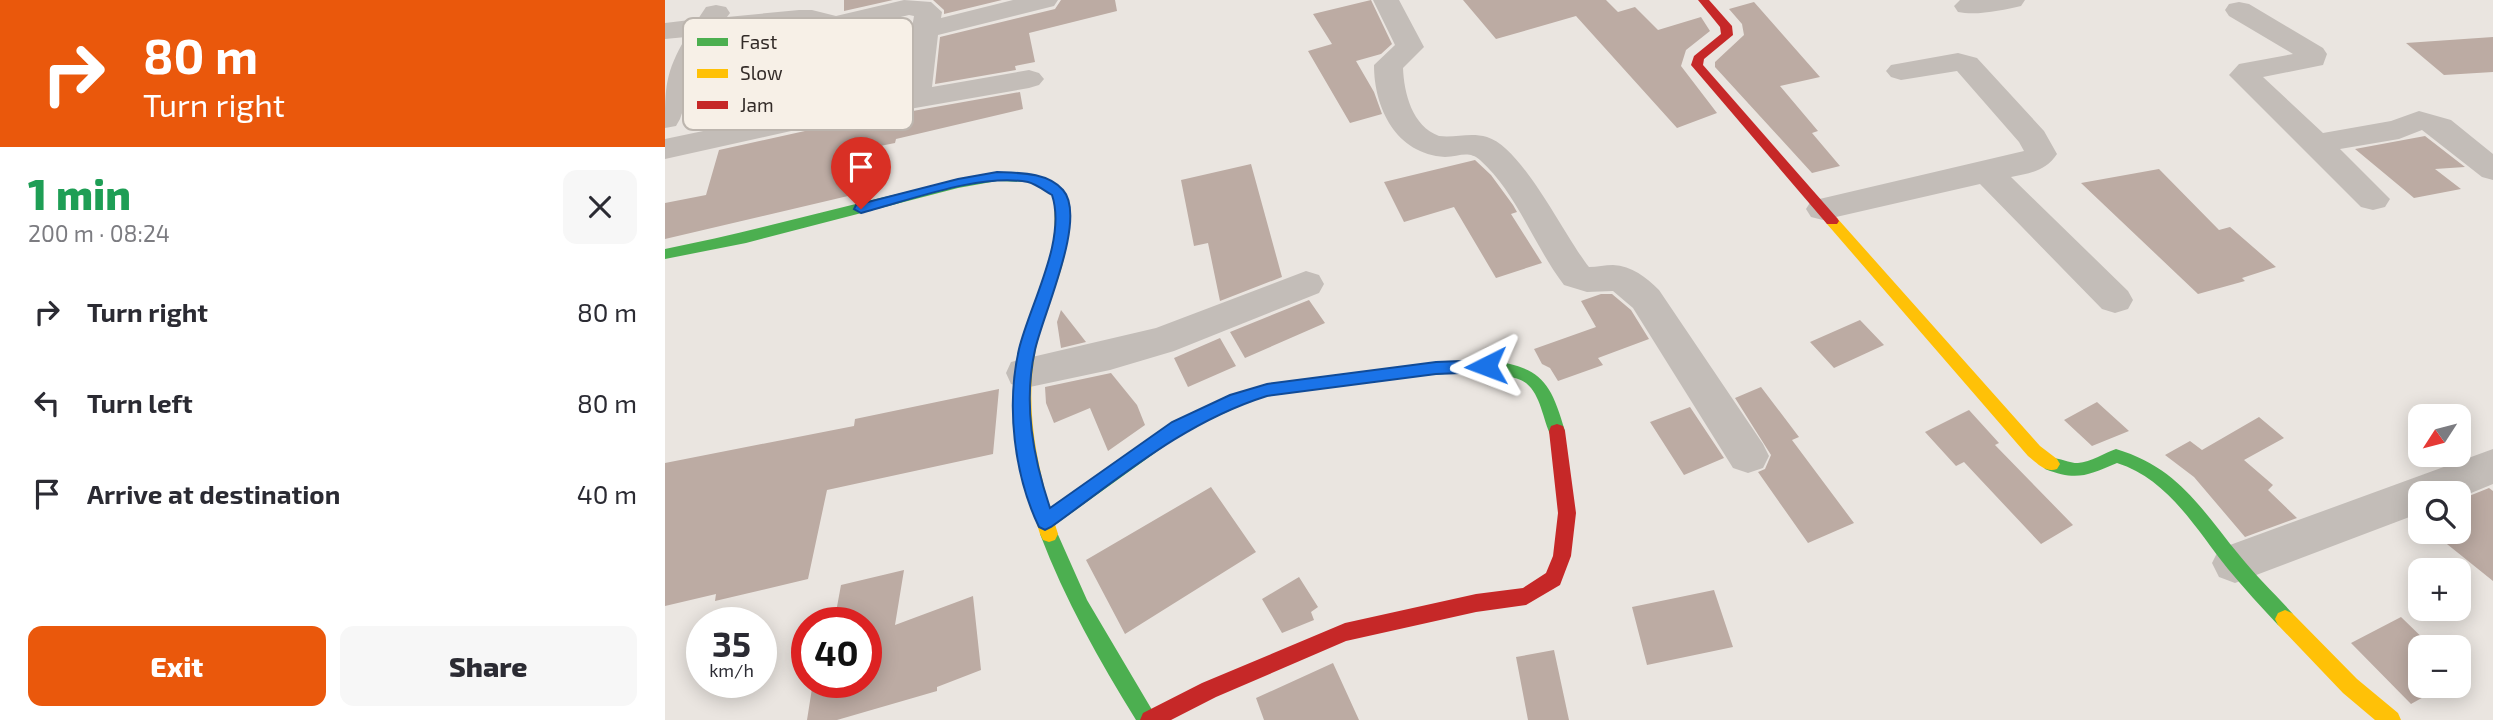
<!DOCTYPE html>
<meta charset="utf-8">
<style>
:root{--surface:#fff;--page:#f7f7f7;--text:#2b2b33;--muted:#7c7c81;--accent:#ea580c}
body{margin:0;font-family:"Exo 2",sans-serif;background:var(--page);color:var(--text);height:100vh;display:flex;flex-direction:column;font-size:26px;white-space:nowrap}
*{box-sizing:border-box;margin:0}
p{font-size:23px;color:var(--muted)}
.icon{flex:none;width:38px;height:38px;fill:none;stroke:currentColor;stroke-width:2;stroke-linecap:round;stroke-linejoin:round}
.map{position:relative;flex:1;overflow:hidden}
.sheet{display:flex;flex-direction:column;background:var(--surface);width:665px}
.sheet>*{flex:none}
.banner{background:#ea580c;color:#fff;overflow:hidden}
.needle{width:46px;rotate:234deg}
.buttons{position:absolute;left:1743px;top:404px;display:grid;gap:14px}
.buttons a{display:grid;place-items:center;width:63px;height:63px;border-radius:14px;background:var(--surface);box-shadow:0 4px 18px #0003;font-size:35px}
.speed{position:absolute;left:21px;top:607px;display:flex;gap:14px;font-size:35px;font-weight:700;text-align:center}
.speed>*{display:grid;place-content:center;width:91px;height:91px;border-radius:50%;background:var(--surface);box-shadow:0 4px 18px #0003;line-height:1}
.speed small{font-size:18px;font-weight:400}
.speed .limit{border:10px solid #d22;background:#fff;color:#111}
.pin{position:absolute;display:grid;place-items:center;width:60px;height:60px;color:#fff;margin:-72px -30px;border-radius:50% 50% 50% 0;rotate:-45deg;box-shadow:0 0 7px #0007}
.pin .icon{rotate:45deg}
.me{position:absolute;width:77px;margin:-38px;rotate:267deg;stroke-linejoin:round;filter:drop-shadow(0 0 5px #0008)}
.turn{display:flex;align-items:center;gap:24px;height:147px;padding:0 28px;font-size:32px}
.turn .icon{width:91px;height:91px;stroke-width:2.5}
.turn b{display:block;font-size:49px;line-height:60px}
.round{display:grid;place-items:center;flex:none;width:74px;height:74px;border-radius:14px;background:var(--page)}
.headline{display:flex;align-items:center;justify-content:space-between;height:119px;padding:0 28px}
h1{font-size:42px;font-weight:800;line-height:52px;color:#1e9e55}
.primary-button{display:flex;gap:14px;margin-top:auto;padding:14px 28px}
.primary-button a{flex:1;height:80px;border-radius:14px;background:var(--accent);color:#fff;font-size:28px;font-weight:800;line-height:80px;text-align:center}
.primary-button a+a{background:var(--page);color:var(--text)}
ul{padding:0;list-style:none}
li{display:flex;align-items:center;gap:21px;height:91px;padding:0 28px}
li div{flex:1}
li b{display:block;font-size:26px}
li em{font-style:normal}
main{display:flex;flex:1;min-height:0}
.map>svg:first-child{display:block}
.building{fill:#bcaba3}
.lines{fill:none;stroke-linecap:round;stroke-linejoin:round}
.street{fill:#c3bdb8;fill-rule:evenodd}
.fast{fill:#4caf50;fill-rule:evenodd}
.slow{fill:#ffc107;fill-rule:evenodd}
.jam{fill:#c62828;fill-rule:evenodd}
.route{fill:#1a73e8;stroke:#114b97;stroke-width:2}
.key{fill:#f7f0e7;stroke:#bcb5ae;stroke-width:2}
.key-label{font-size:19px;fill:#332b28}
</style>
<main>
<section class="sheet">
<div class="banner">
<div class="turn"><svg class="icon" aria-label="right" viewBox="0 0 24 24"><path d="M7 20v-9h11M14 6l5 5-5 5"/></svg><div><b>80 m</b>Turn right</div></div>
</div>
<div class="headline"><div><h1>1 min</h1><p>200 m · 08:24</p></div><a class="round"><svg class="icon" aria-label="close" viewBox="0 0 24 24"><path d="M6 6l12 12M18 6L6 18"/></svg></a></div>
<ul>
<li><svg class="icon" aria-label="right" viewBox="0 0 24 24"><path d="M7 20v-9h11M14 6l5 5-5 5"/></svg><div><b>Turn right</b></div><em>80 m</em></li>
<li><svg class="icon" aria-label="left" viewBox="0 0 24 24"><path d="M17 20v-9H6M10 6l-5 5 5 5"/></svg><div><b>Turn left</b></div><em>80 m</em></li>
<li><svg class="icon" aria-label="arrive" viewBox="0 0 24 24"><path d="M6 21V4h12l-3 4 3 4H6"/></svg><div><b>Arrive at destination</b></div><em>40 m</em></li>
</ul>
<div class="primary-button"><a>Exit</a><a>Share</a></div>
</section>
<div class="map">
<svg width="1828" height="720" viewBox="0 0 1828 720">
<rect width="100%" height="100%" fill="#eae5e0"/>
<path class="building" d="M179 0H228L179 11Z
M268 0H337L279 14V10Z
M396 0H450L452 11 364 33 370 62 350 66 351 70 270 84 275 37 390 9Z
M706 0 727 44 716 54 691 61 709 92 717 114 685 123 643 51 667 44 648 14Z
M798 0H941L953 12 970 7 993 30 1036 17 1045 31 1021 50 1016 66 1052 113 1012 128 911 16 831 39Z
M1089 2 1155 77 1115 86 1153 131 1147 133 1175 166 1147 173 1050 67V62L1079 35 1077 24 1064 9Z
M1828 37V72L1779 75 1741 43Z
M355 92 358 109 231 139 230 143 205 148 200 192 0 239V203L41 195 54 150 158 127Z
M1760 136 1800 167 1770 169 1796 189 1749 198 1690 149Z
M810 160 826 175 848 205 852 212 846 214 877 263 831 278 789 207 739 222 719 182Z
M586 164 617 277 555 301 543 243 529 246 516 180Z
M1494 169 1554 230 1565 227 1611 267 1577 278 1580 281 1533 294 1416 183Z
M936 294H947L966 310 984 339 933 358 938 365 893 381 885 368 877 364 869 349 931 327 916 301Z
M644 300 660 323 580 358 565 332Z
M396 310 421 342 396 348 392 322Z
M1195 320 1219 345 1169 368 1145 342Z
M555 338 571 366 523 387 509 358Z
M446 373 472 405 480 425 443 451 425 408 389 423 381 403 380 387Z
M1096 387 1134 437 1127 440 1189 523 1143 543 1093 472 1100 469 1106 455 1070 398Z
M334 389 328 454 162 490 143 579 50 601 51 594 0 606V463L189 426 190 419Z
M1432 402 1464 431 1427 446 1399 420Z
M1025 407 1059 458 1019 475 985 422Z
M1304 410 1334 443 1330 445 1408 525 1376 544 1299 462 1291 466 1260 432Z
M1594 417 1619 438 1579 460 1608 485 1603 490 1632 518 1580 537 1529 477 1500 455 1525 441 1537 450Z
M546 487 591 552 460 634 421 560Z
M1824 488 1828 491V581L1767 532H1794V500Z
M239 570 230 625 308 596 316 670 272 687V691L172 720H142L148 682H201V623H169L176 585Z
M634 577 653 607 646 612 649 620 617 633 597 599Z
M1049 590 1068 647 982 665 967 607Z
M1736 617 1768 648H1755V686H1778L1746 704 1686 643Z
M889 650 904 720H863L851 657Z
M668 663 694 720H599L591 698Z"/>
<g class="lines">
<path class="street" d="M239 0 266 2 277 12 276 18 348 0H393L389 6 273 35 267 87 364 70 374 73 379 79 374 85 364 88 153 125 0 159V139L139 110 151 39 149 27 146 26 51 34 36 57 15 119 11 126 0 128C0 87 0 73 21 37L0 39V23L33 19 41 7 51 5 61 7 65 13 62 17 134 10H147L171 16ZM244 15 249 16 236 92 170 104 179 39 178 31Z
M708 0H734L759 47 738 68C739 93 747 126 774 136 791 138 805 132 822 137 858 148 899 236 924 267 932 267 940 265 948 265 967 266 981 277 994 290L1098 444 1104 456 1098 468 1083 473 1068 468 968 308 948 291 922 292 899 285C869 246 852 193 815 160 803 150 794 157 780 157 731 154 709 108 709 65L730 45Z
M1295 0H1360L1356 6C1338 10 1312 16 1293 12L1289 6Z
M1574 2 1584 4 1658 48 1662 54 1658 65 1598 77 1658 133 1726 121 1754 111 1786 120 1828 154V180L1817 177 1757 130 1734 139 1675 149 1725 199 1720 207 1708 210 1696 207 1564 75 1574 64 1628 54 1564 16 1560 10 1564 4Z
M1293 53 1312 58 1379 131 1392 154C1381 171 1365 173 1346 177L1463 291 1468 300 1463 309 1450 313 1437 309 1315 184 1158 220 1146 217 1141 209 1146 201 1359 151 1354 142 1292 71 1236 80 1226 77 1221 71 1226 65Z
M641 271 654 275 659 284 654 293 509 351 445 370 360 388 346 384 341 373 346 362 491 328Z
M1828 449V484L1794 498V494H1755V513L1570 583 1554 577 1547 563 1554 549Z"/>
<path class="fast" d="M332 173 368 174 398 190 403 208 396 213 391 211 387 195 365 182 332 181 293 188 81 243 0 259V249C111 227 220 193 332 173Z
M822 360C875 367 885 379 900 431L898 436 892 438 886 436C878 420 876 395 861 383 826 357 651 390 602 396L577 405 519 432 387 527 390 528 422 600 493 720H471C434 660 400 600 375 534L377 529 371 522 374 516 507 422 565 395 602 384 771 362Z
M1451 449C1514 468 1536 509 1575 556 1591 576 1610 594 1627 613L1630 619 1627 625 1620 628 1613 625C1596 607 1579 588 1563 569 1531 529 1503 479 1452 463 1422 476 1411 481 1380 469L1377 464 1380 459C1390 455 1402 463 1413 463 1426 462 1439 453 1451 449Z"/>
<path class="slow" d="M396 203 403 208C409 260 381 300 371 349 358 412 374 474 393 534L390 540 384 542 378 540 375 534C356 474 341 411 355 348 366 300 394 260 389 208Z
M1167 216 1172 218 1375 446 1392 459 1395 464 1392 469C1380 473 1372 463 1363 456L1162 224 1160 221Z
M1620 610 1627 613 1692 679 1733 713 1736 720H1710L1678 693 1613 625 1610 619 1613 613Z"/>
<path class="jam" d="M1033 0H1044L1067 26 1068 35 1039 59 1038 65 1172 218 1174 221 1172 224H1162L1026 65 1029 56 1056 34 1055 27Z
M892 424 898 426 900 431 911 513 906 556 895 585 861 605 811 612 681 641 551 697 506 720H475L478 713 537 683 680 623 811 594 858 588 881 573 888 556 893 513 884 431 886 426Z"/>
</g>
<path class="route" d="M332 172C354 173 382 172 398 190 423 218 377 316 370 350 358 404 368 457 385 508L507 422 565 395 602 384 771 362 821 360 829 366 821 372 771 374 602 396C519 422 456 477 386 527L380 530 374 527C349 475 341 406 354 349 365 304 402 240 387 195 380 191 371 184 363 182 314 173 243 201 196 213L189 209 191 205 293 179Z"/>
<rect x="18" y="18" width="230" height="112" rx="10" class="key"/>
<rect x="32" y="38" width="31" height="8" fill="#4caf50"/>
<rect x="32" y="69" width="31" height="9" fill="#ffc107"/>
<rect x="32" y="101" width="31" height="8" fill="#c62828"/>
<g class="key-label">
<text x="75" y="49">Fast</text>
<text x="75" y="80">Slow</text>
<text x="75" y="112">Jam</text>
</g>
</svg>
<div class="buttons">
<a><svg class="needle" viewBox="-14 -14 28 28"><path d="M0-13l5 13h-10z" fill="#e53935"/><path d="M0 13l5-13h-10z" fill="#7c7c81"/></svg></a>
<a><svg class="icon" aria-label="search" viewBox="0 0 24 24"><circle cx="10" cy="10" r="6"/><path d="M15 15l6 6"/></svg></a>
<a>+</a>
<a>−</a>
</div>
<div class="speed"><div>35<small>km/h</small></div><div class="limit">40</div></div>
<div class="pin" style="left:196px;top:209px;background:#d93025"><svg class="icon" aria-label="arrive" viewBox="0 0 24 24"><path d="M6 21V4h12l-3 4 3 4H6"/></svg></div>
<svg class="me" style="left:821px;top:366px" viewBox="-20 -20 40 40"><path d="M0-17L14 15 0 8-14 15z" fill="#1a73e8" stroke="#fff" stroke-width="4"/></svg>
</div>
</main>
